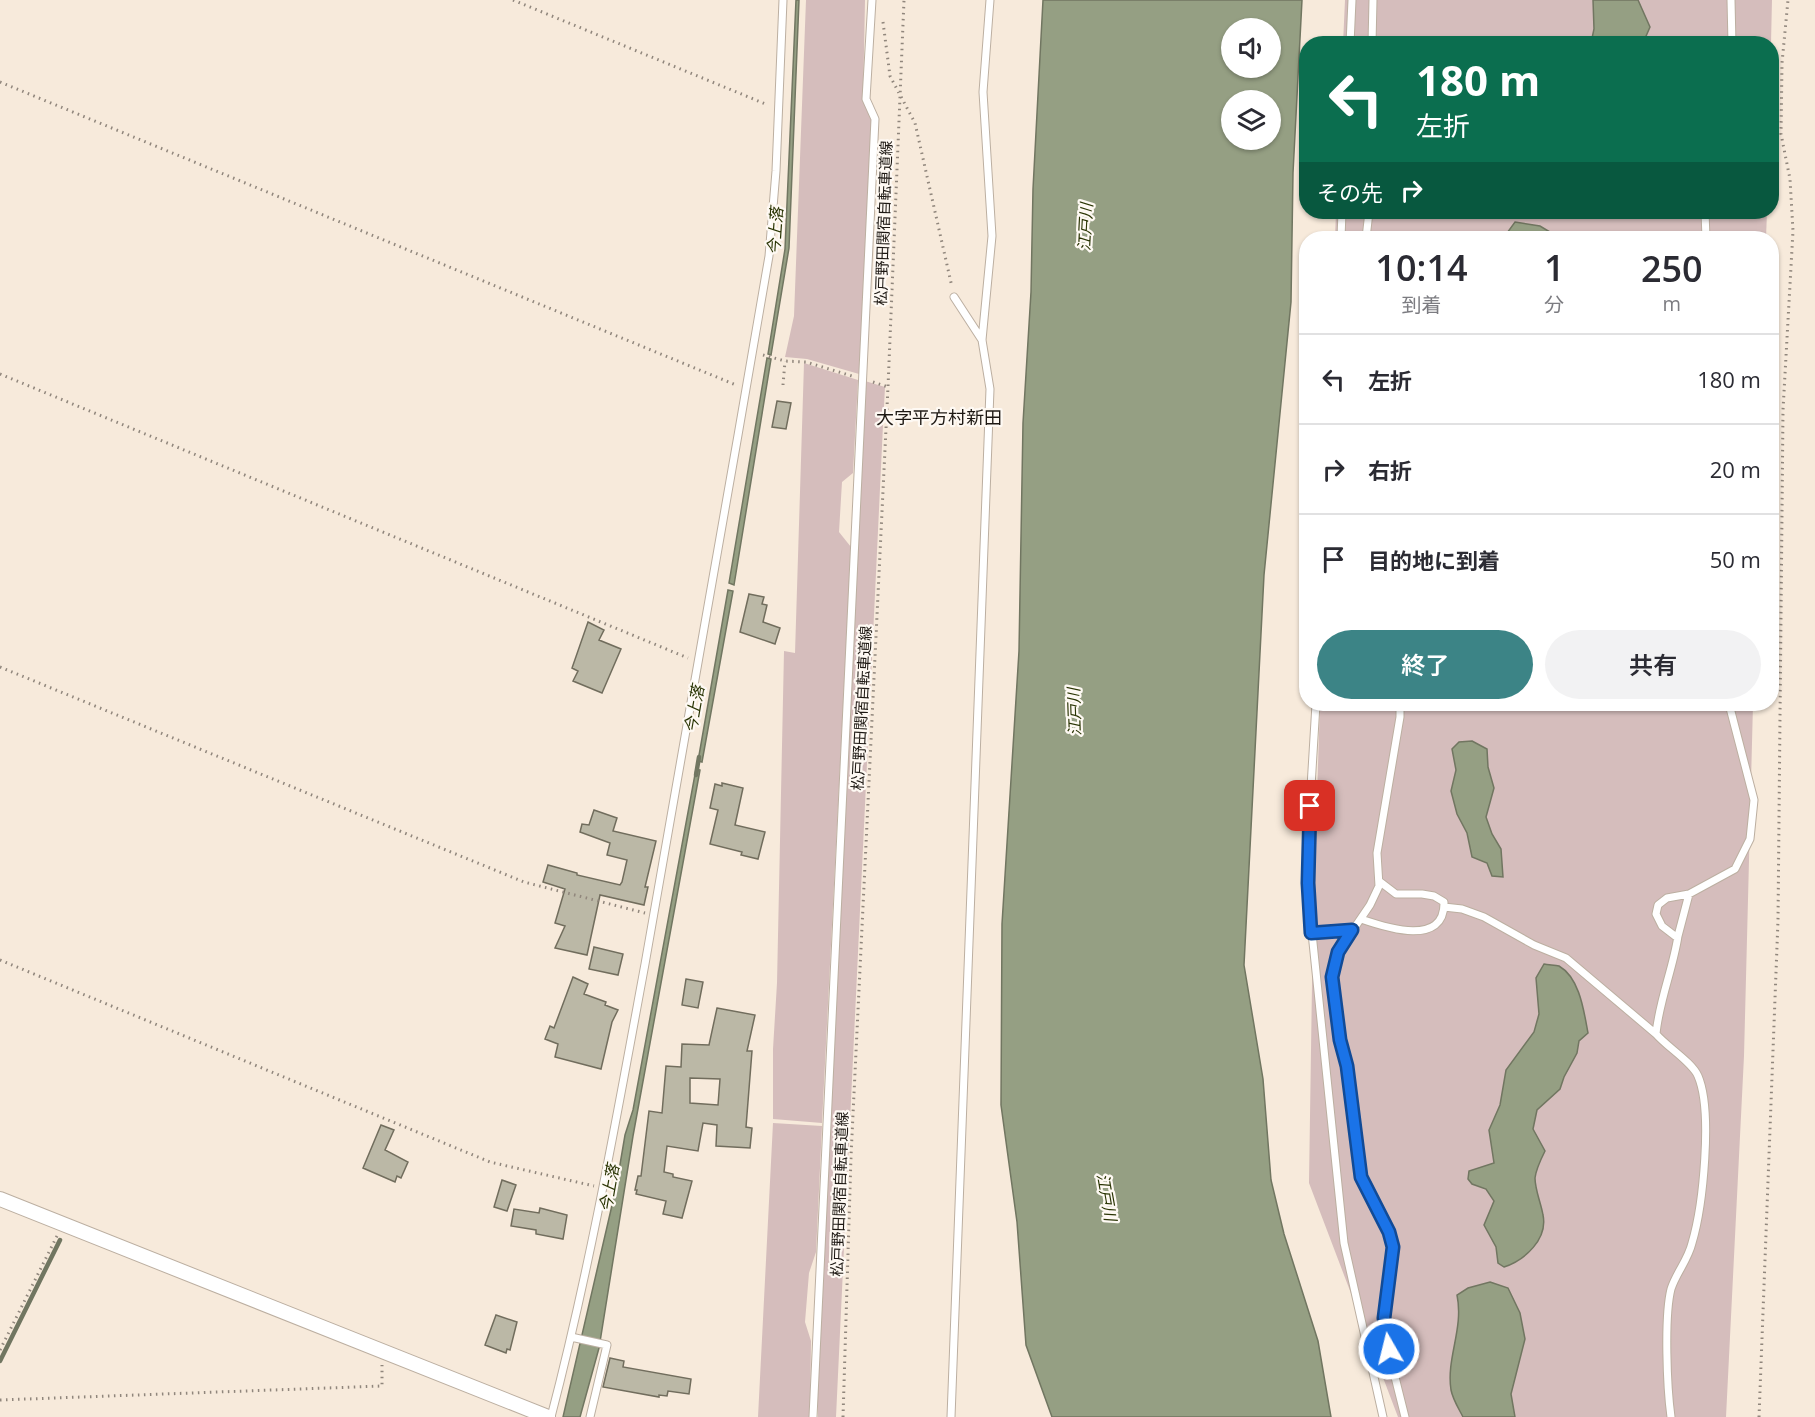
<!DOCTYPE html>
<html lang="ja">
<meta charset="utf-8">
<style>
:root{--surface:#fff;--page:#f2f2f3;--text:#2b2b33;--muted:#7c7c81;--line:#e1e1e2;--accent:#3c8486}
body{margin:0;font-family:"Open Sans","Noto Sans JP",sans-serif;background:var(--page);color:var(--text);height:100vh;display:flex;flex-direction:column;font-size:22px;white-space:nowrap}
*{box-sizing:border-box;margin:0}
p{font-size:20px;color:var(--muted)}
.icon{flex:none;width:33px;height:33px;fill:none;stroke:currentColor;stroke-width:2;stroke-linecap:round;stroke-linejoin:round}
.map{position:relative;flex:1;overflow:hidden}
.drawer{position:absolute;left:1299px;top:231px;width:480px;height:480px;display:flex;flex-direction:column;background:var(--surface);border-radius:24px;box-shadow:0 2px 4px #0004}
.drawer>*{flex:none}
.guide{position:absolute;left:1299px;top:36px;width:480px;height:183px;border-radius:24px;box-shadow:0 2px 4px #0004;background:#0b6e4f;color:#fff;overflow:hidden}
.tools{position:absolute;left:1221px;top:18px;display:grid;gap:12px}
.tools a{display:grid;place-items:center;width:60px;height:60px;border-radius:50%;background:var(--surface);box-shadow:0 2px 4px #0004;font-size:30px}
.pin{position:absolute;display:grid;place-items:center;width:51px;height:51px;color:#fff;margin:-26px;border-radius:12px;box-shadow:0 3px 9px #0006}
.me{position:absolute;width:66px;margin:-33px;rotate:352deg;stroke-linejoin:round;filter:drop-shadow(0 0 4px #0008)}
.turn{display:flex;align-items:center;gap:21px;height:126px;padding:0 18px;font-size:27px}
.turn .icon{width:78px;height:78px;stroke-width:2.5}
.turn b{display:block;font-size:42px;line-height:51px}
.then{display:flex;align-items:center;height:57px;padding:0 18px;background:#0003;gap:12px;font-size:22px}
.eta{display:flex;justify-content:space-evenly;align-items:center;height:102px;text-align:center}
.eta b{font-size:36px;font-weight:600;line-height:42px}
.action{display:flex;gap:12px;margin-top:auto;padding:12px 18px}
.action a{flex:1;height:69px;border-radius:36px;background:var(--accent);color:#fff;font-size:24px;font-weight:600;line-height:69px;text-align:center}
.action a+a{background:var(--page);color:var(--text)}
ul{padding:0;list-style:none}
li{display:flex;align-items:center;gap:18px;height:90px;padding:0 18px;border-top:2px solid var(--line)}
li div{flex:1}
li b{display:block;font-size:22px}
li em{font-style:normal}
.map>svg:first-child{display:block}
.green{fill:#d5bdbc}
.water{fill:#959f83;stroke:#717661;stroke-width:1.5;fill-rule:evenodd}
.lines{fill:none;stroke-linecap:round;stroke-linejoin:round}
.stream{stroke:#717661;stroke-width:4.5}
.building{fill:#bbb8a6;stroke:#716d5d;stroke-width:1.5;fill-rule:evenodd}
.service-casing{stroke:#bcafa1;stroke-width:9}
.minor-casing{stroke:#bcafa1;stroke-width:16}
.path{stroke:#90867c;stroke-width:3;stroke-dasharray:1.5 4.5;stroke-linecap:butt}
.service{stroke:#fff;stroke-width:7}
.minor{stroke:#fff;stroke-width:14}
.route-casing{stroke:#114b97;stroke-width:15}
.route{stroke:#1a73e8;stroke-width:10}
.labels{text-anchor:middle;dominant-baseline:central;stroke-width:4.5;stroke-linejoin:round;paint-order:stroke}
.street-label{font-size:15px;fill:#1d1813;stroke:#fef9f3}
.water-label{font-size:16px;font-style:italic;fill:#293403;stroke:#fef9f3}
.quarter-label{font-size:18px;fill:#1d1813;stroke:#fef9f3}
</style>
<div class="map">
<svg width="1815" height="1417" viewBox="0 0 1815 1417">
<rect width="100%" height="100%" fill="#f7eadb"/>
<path class="green" d="M806 0H865L863 101 872 119 859 374 807 359 785 357 794 316Z
M1345 0H1772L1771 43 1343 44Z
M1336 212H1767L1766 238H1335Z
M804 363 858 380 853 473 842 482 839 532 851 547 822 1123 773 1119V1049L777 983 784 651 795 653Z
M865 381 885 387 883 425 836 1417H818V1356Z
M1320 704H1753L1744 1056 1726 1417H1398L1309 1183 1313 918Z
M773 1123 822 1126 816 1252 809 1273 805 1322 811 1341 810 1417H758Z"/>
<path class="water" d="M796 0H799L789 248 771 355 768 354 785 249Z
M1043 0H1302L1293 173 1291 302 1264 575 1244 965 1263 1079 1271 1180 1284 1234 1318 1341 1331 1417H1052L1026 1345 1017 1222 1001 1105 1002 924 1019 651 1023 423 1031 292 1033 189ZM1232 28H1270V68H1232ZM1232 100H1270V140H1232Z
M1593 0H1638L1650 27 1643 43H1591L1594 29Z
M1515 222 1540 226 1560 238H1506L1507 233Z
M767 358 771 359 734 585 729 583Z
M728 590 733 591 702 762 698 761Z
M1472 741 1487 749 1488 767 1494 788 1486 817 1492 834 1501 849 1503 877 1492 876 1487 863 1472 857 1467 833 1457 814 1451 791 1456 770 1452 749 1459 742Z
M696 769 700 770 633 1136 599 1348 580 1417H563L616 1188 625 1135 633 1110Z
M1544 964C1548 965 1555 965 1559 966 1580 978 1584 1012 1588 1033L1579 1041 1577 1053 1564 1077 1560 1089 1537 1110 1533 1129 1545 1151C1541 1159 1536 1169 1535 1178 1535 1190 1541 1203 1543 1215 1548 1239 1525 1260 1504 1267L1498 1263 1496 1247 1484 1225 1494 1201 1486 1189 1472 1184 1468 1179 1469 1171 1494 1163 1489 1130 1500 1105 1506 1070 1534 1032 1539 1014 1536 978Z
M1490 1282 1508 1288 1520 1313 1525 1339 1511 1394 1515 1417H1463C1459 1409 1453 1400 1451 1390 1446 1358 1464 1329 1457 1295L1468 1288Z"/>
<g class="lines">
<path class="stream" d="M696 775 699 757
M0 1361 60 1240"/>
</g>
<path class="building" d="M777 401 791 403 786 429 772 427Z
M749 594 764 597 762 604 767 605 763 622 780 628 775 644 740 632Z
M588 622 604 630 599 640 621 649 602 693 573 681 578 671 572 668Z
M722 783 743 788 735 825 765 832 758 859 741 855 742 852 710 844 718 810 710 808 715 784 722 786Z
M594 810 617 818 613 831 656 841 645 887H648L644 905 600 895 587 955 555 948 565 926 555 923 565 889 543 882 548 865 577 873V875L620 885 622 882 627 860 607 855 610 843 580 832 582 824 589 825Z
M594 947 623 954 618 975 589 969Z
M573 977 588 984 584 994 606 1002 605 1005 618 1010 612 1022 601 1069 555 1057 558 1044 545 1039 550 1026 554 1028Z
M686 979 703 982 698 1008 682 1005Z
M717 1008 755 1015 747 1051H752L746 1127 752 1128 750 1148 716 1146 717 1125 703 1123 698 1151 667 1146 664 1172 673 1174V1177L692 1181 682 1218 663 1214 666 1201 636 1194 637 1190H635L638 1176H641L649 1111 662 1113 666 1066 681 1067 682 1044 709 1045ZM690 1078 720 1079 718 1105 690 1103Z
M381 1125 394 1130 385 1150 408 1162 401 1178 397 1176 395 1182 363 1168Z
M502 1180 516 1185 507 1211 494 1207Z
M540 1208 567 1215 563 1239 536 1234V1230L511 1226 514 1209 539 1213Z
M496 1315 517 1322 510 1350 507 1349 506 1353 485 1345Z
M610 1358 624 1361 623 1367 691 1379 689 1394 668 1391 667 1396 659 1395V1397L603 1387Z"/>
<g class="lines">
<g class="service-casing">
<path id="service" d="M1731 0 1732 44
M1350 44 1352 0
M1372 44 1373 0
M1705 212 1706 238
M1341 238 1342 212
M1366 238 1369 212
M954 297 982 340
M1316 704 1307 853 1312 933 1344 1243 1383 1417
M1400 704V717L1377 853 1379 886 1370 905 1338 952 1332 977 1340 1040 1347 1066 1361 1177 1389 1232 1393 1247 1385 1318 1391 1361 1405 1417
M1689 894 1678 936H1675L1662 926 1656 914 1658 905 1667 898 1689 894 1735 869 1750 839 1754 800 1729 704
M1444 907 1462 909 1484 917 1534 945 1566 958 1656 1034
M1361 919C1387 928 1445 947 1444 902L1434 896 1422 894H1396L1379 881
M1312 933 1352 930
M571 1337 607 1345 590 1417
M551 1417C590 1268 617 1115 645 964 688 728 728 492 769 256L776 171 783 0
M813 1417 875 119 866 99 872 0
M951 1417 990 389 982 340 992 236 983 92 990 0
M1671 1417C1667 1388 1664 1317 1671 1289 1676 1273 1688 1260 1692 1243 1703 1206 1713 1111 1698 1076 1692 1062 1667 1047 1656 1034 1659 1001 1673 969 1678 936"/>
</g>
<g class="minor-casing">
<path id="minor" d="M0 1199 548 1417"/>
</g>
<path class="path" d="M513 0 768 105
M883 22 890 76 915 123 952 287
M0 82 736 385
M763 355 785 361 806 362 852 376
M0 374 688 658
M873 382 888 387
M783 385 785 361
M0 667 524 882 645 913
M0 960 490 1162 594 1186
M0 1350 57 1236
M0 1400 382 1386V1365
M843 1417 851 1156 888 387 904 0
M1759 1417 1778 920 1783 410 1793 231 1790 179 1781 134 1782 63 1788 0"/>
<use href="#service" class="service"/>
<use href="#minor" class="minor"/>
</g>
<g class="lines">
<g class="route-casing">
<path id="route" d="M1310 806 1308 883 1311 933 1352 930 1338 952 1332 977 1340 1040 1347 1066 1361 1177 1389 1232 1393 1247 1384 1318 1389 1349"/>
</g>
<use href="#route" class="route"/>
</g>
<g class="labels">
<g class="street-label">
<text transform="translate(883 223) rotate(-88)">松戸野田関宿自転車道線</text>
<text transform="translate(861 708) rotate(-87)">松戸野田関宿自転車道線</text>
<text transform="translate(839 1194) rotate(-88)">松戸野田関宿自転車道線</text>
</g>
<g class="water-label">
<text transform="translate(1085 227) rotate(-87)">江戸川</text>
<text transform="translate(775 231) rotate(-86)">今上落</text>
<text transform="translate(694 709) rotate(-80)">今上落</text>
<text transform="translate(1074 712) rotate(-92)">江戸川</text>
<text transform="translate(609 1188) rotate(-80)">今上落</text>
<text transform="translate(1107 1197) rotate(80)">江戸川</text>
</g>
<g class="quarter-label">
<text x="939" y="417">大字平方村新田</text>
</g>
</g>
</svg>
<div class="tools">
<a><svg class="icon" aria-label="sound" viewBox="0 0 24 24"><path d="M4 9h4l5-4v14l-5-4H4zM17 9q2 3 0 6"/></svg></a>
<a><svg class="icon" aria-label="layers" viewBox="0 0 24 24"><path d="M12 4l9 5-9 5-9-5zM3 14l9 5 9-5"/></svg></a>
</div>
<div class="pin" style="left:1310px;top:806px;background:#d93025"><svg class="icon" aria-label="arrive" viewBox="0 0 24 24"><path d="M6 21V4h12l-3 4 3 4H6"/></svg></div>
<svg class="me" style="left:1389px;top:1349px" viewBox="-20 -20 40 40"><circle r="17" fill="#1a73e8" stroke="#fff" stroke-width="3"/><path d="M0-11L8 9 0 5-8 9z" fill="#fff"/></svg>
<div class="guide">
<div class="turn"><svg class="icon" aria-label="left" viewBox="0 0 24 24"><path d="M17 20v-9H6M10 6l-5 5 5 5"/></svg><div><b>180 m</b>左折</div></div>
<div class="then">その先<svg class="icon" aria-label="right" viewBox="0 0 24 24"><path d="M7 20v-9h11M14 6l5 5-5 5"/></svg></div>
</div>
<section class="drawer">
<div class="eta">
<div><b>10:14</b><p>到着</p></div>
<div><b>1</b><p>分</p></div>
<div><b>250</b><p>m</p></div>
</div>
<ul>
<li><svg class="icon" aria-label="left" viewBox="0 0 24 24"><path d="M17 20v-9H6M10 6l-5 5 5 5"/></svg><div><b>左折</b></div><em>180 m</em></li>
<li><svg class="icon" aria-label="right" viewBox="0 0 24 24"><path d="M7 20v-9h11M14 6l5 5-5 5"/></svg><div><b>右折</b></div><em>20 m</em></li>
<li><svg class="icon" aria-label="arrive" viewBox="0 0 24 24"><path d="M6 21V4h12l-3 4 3 4H6"/></svg><div><b>目的地に到着</b></div><em>50 m</em></li>
</ul>
<div class="action"><a>終了</a><a>共有</a></div>
</section>
</div>
